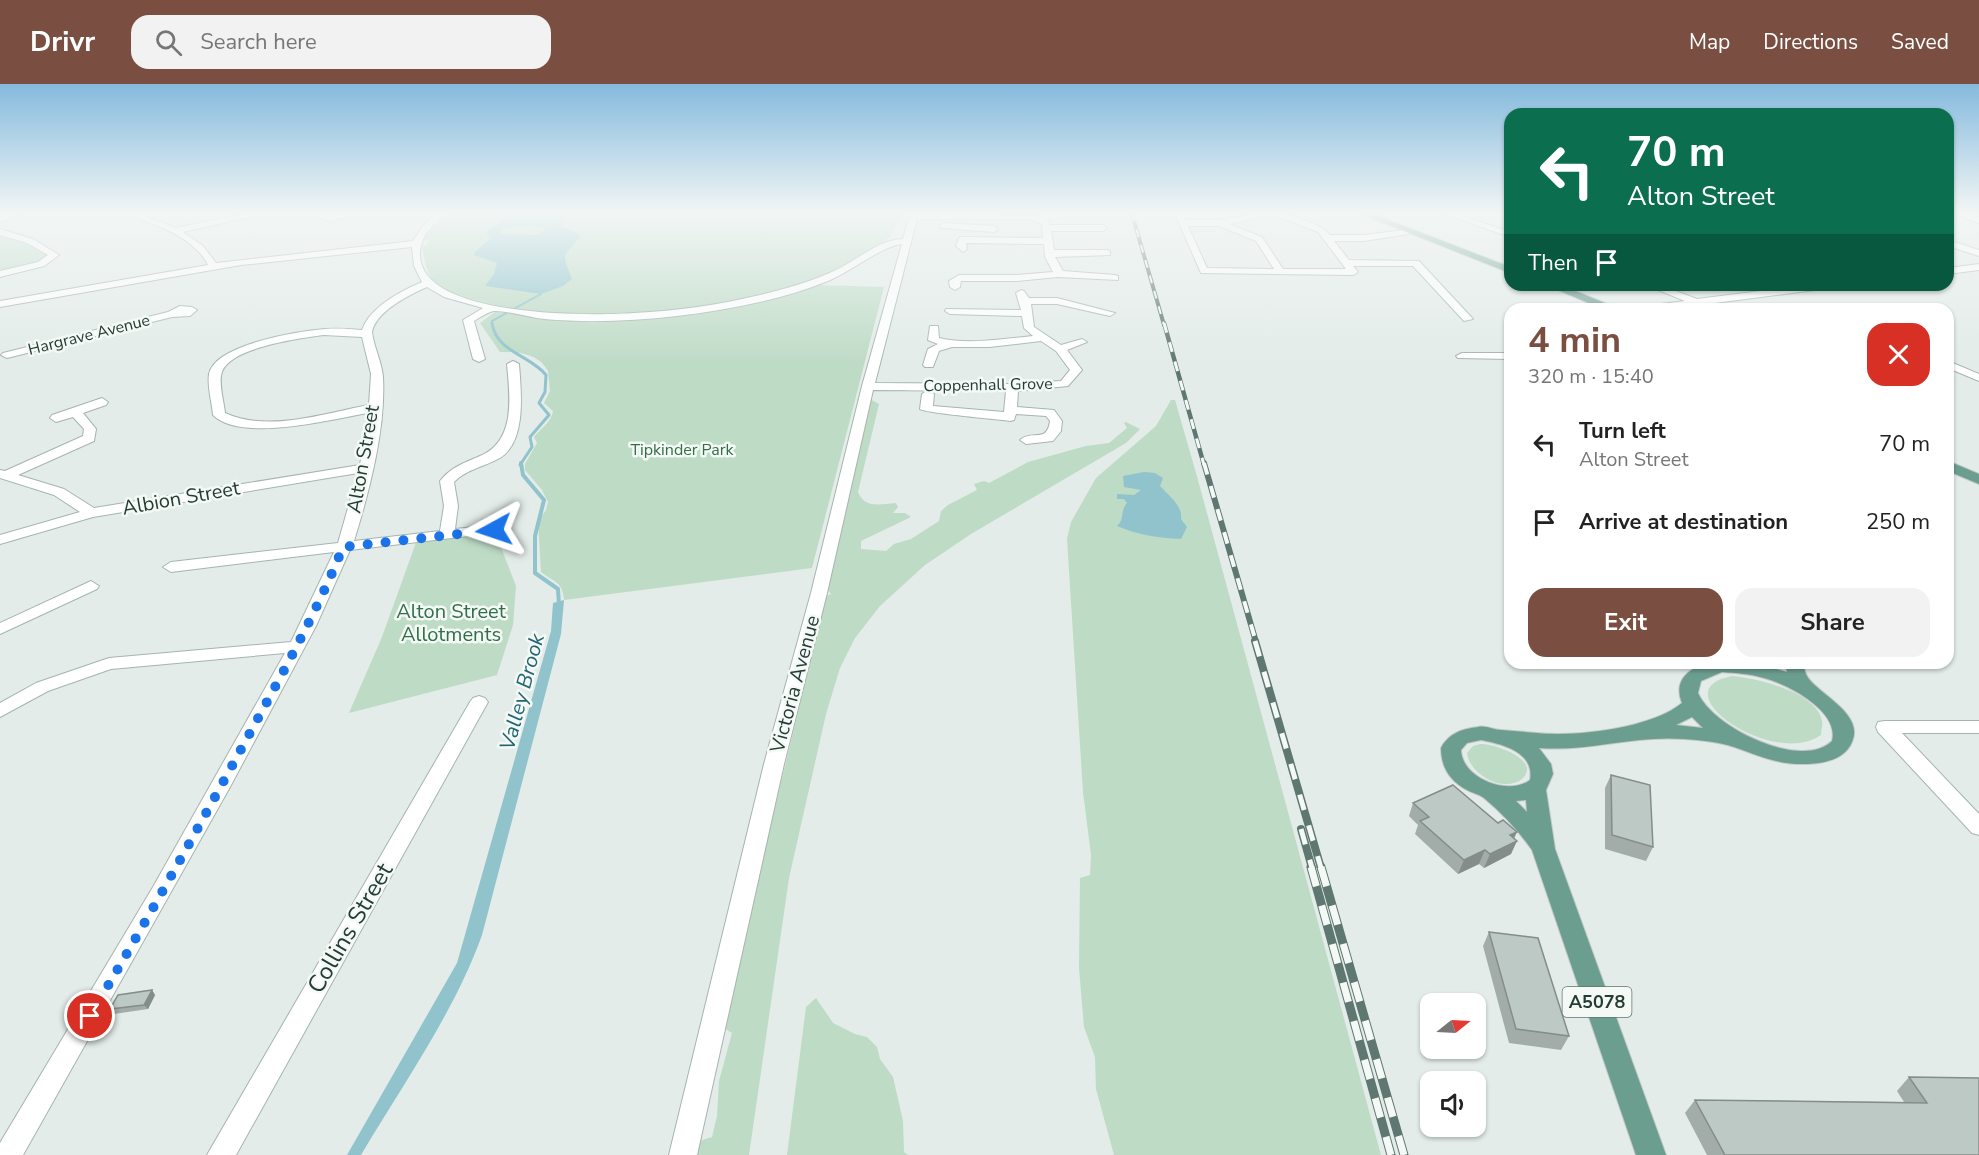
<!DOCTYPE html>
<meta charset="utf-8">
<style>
:root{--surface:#fff;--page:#f2f2f2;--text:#222;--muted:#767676;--accent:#7a4f41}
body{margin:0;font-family:"Nunito Sans",sans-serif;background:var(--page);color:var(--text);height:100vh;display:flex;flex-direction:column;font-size:22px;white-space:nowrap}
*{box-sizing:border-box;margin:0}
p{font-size:20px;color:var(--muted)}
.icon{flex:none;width:33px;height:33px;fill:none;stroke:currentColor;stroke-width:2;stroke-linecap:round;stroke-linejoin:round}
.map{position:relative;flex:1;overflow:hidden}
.details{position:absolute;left:1504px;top:219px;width:450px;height:366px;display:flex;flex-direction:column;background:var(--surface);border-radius:18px;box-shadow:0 2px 4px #0004}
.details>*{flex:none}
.hud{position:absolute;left:1504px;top:24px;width:450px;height:183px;border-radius:18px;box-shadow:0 2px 4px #0004;background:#0b6e4f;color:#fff;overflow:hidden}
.needle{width:39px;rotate:72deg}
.fabs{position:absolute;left:1420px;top:909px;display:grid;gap:12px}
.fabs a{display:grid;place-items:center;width:66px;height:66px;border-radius:12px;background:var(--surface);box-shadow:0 2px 4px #0004;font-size:30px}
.pin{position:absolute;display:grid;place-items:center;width:51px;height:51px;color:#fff;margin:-26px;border:3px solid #fff;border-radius:50%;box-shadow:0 2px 6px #0007}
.me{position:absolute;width:66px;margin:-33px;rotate:265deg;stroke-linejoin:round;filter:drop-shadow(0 0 4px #0008)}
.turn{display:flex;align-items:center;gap:21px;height:126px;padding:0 24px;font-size:27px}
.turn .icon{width:78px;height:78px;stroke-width:2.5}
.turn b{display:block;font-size:42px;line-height:51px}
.then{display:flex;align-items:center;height:57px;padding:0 24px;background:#0003;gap:12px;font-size:22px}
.round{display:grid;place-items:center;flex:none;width:63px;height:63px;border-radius:18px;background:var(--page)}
.head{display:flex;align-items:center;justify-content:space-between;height:102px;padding:0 24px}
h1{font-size:36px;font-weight:700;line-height:45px;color:var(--accent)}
.button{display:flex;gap:12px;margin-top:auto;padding:12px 24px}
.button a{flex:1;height:69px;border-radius:18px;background:var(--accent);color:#fff;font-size:24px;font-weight:700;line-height:69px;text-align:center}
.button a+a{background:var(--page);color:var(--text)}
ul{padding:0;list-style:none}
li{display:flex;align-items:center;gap:18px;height:78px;padding:0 24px}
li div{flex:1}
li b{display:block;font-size:22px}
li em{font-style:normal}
header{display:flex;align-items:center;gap:36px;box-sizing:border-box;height:84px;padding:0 30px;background:var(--accent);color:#fff}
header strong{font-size:28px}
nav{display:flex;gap:33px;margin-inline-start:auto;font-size:21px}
.search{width:420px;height:54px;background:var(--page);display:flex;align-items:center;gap:15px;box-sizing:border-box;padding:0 21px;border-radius:18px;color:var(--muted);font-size:22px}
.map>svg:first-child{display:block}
.green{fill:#bedbc6}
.water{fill:#90c3cc;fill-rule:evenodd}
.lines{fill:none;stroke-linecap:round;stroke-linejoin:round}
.stream-far2{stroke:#90c3cc;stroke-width:2}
.stream-far1{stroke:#90c3cc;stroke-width:3}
.stream{stroke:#90c3cc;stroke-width:4}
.minor-casing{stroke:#a6b4af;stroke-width:2}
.major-casing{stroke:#c2c8c6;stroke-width:2}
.minor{fill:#fff;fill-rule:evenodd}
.major{fill:#6c9e90;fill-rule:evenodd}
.rail-far4-casing{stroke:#5f7771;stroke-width:4}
.rail-far3-casing{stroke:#5f7771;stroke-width:4.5}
.rail-far2-casing{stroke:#5f7771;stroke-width:6}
.rail-far1-casing{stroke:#5f7771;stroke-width:8}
.rail-casing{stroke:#5f7771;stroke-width:9}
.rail-far4{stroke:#f4f9f6;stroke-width:2;stroke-dasharray:8;stroke-linecap:butt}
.rail-far3{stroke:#f4f9f6;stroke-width:3;stroke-dasharray:10;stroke-linecap:butt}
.rail-far2{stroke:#f4f9f6;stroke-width:4;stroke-dasharray:12;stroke-linecap:butt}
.rail-far1{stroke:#f4f9f6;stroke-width:5;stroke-dasharray:16;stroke-linecap:butt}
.rail{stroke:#f4f9f6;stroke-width:7;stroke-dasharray:20;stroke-linecap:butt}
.wall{fill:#a2ada9}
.shaded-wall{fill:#848d89}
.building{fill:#bcc9c4;stroke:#848d89;stroke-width:1.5}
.route{stroke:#1a73e8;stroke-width:10;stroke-dasharray:0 18}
.labels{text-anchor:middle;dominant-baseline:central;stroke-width:5;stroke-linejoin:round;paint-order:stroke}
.far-street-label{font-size:16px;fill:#243c35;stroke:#f4f9f6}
.far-park-label{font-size:16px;fill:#326f49;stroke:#f4f9f6}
.shield{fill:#f4f9f6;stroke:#62756f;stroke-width:1.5}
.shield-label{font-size:18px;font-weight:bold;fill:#243c35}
.street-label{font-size:20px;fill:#243c35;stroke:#f4f9f6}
.park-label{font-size:20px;fill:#326f49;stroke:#f4f9f6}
.water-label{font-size:21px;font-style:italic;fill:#236673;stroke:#f4f9f6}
.near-street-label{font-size:24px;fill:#243c35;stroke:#f4f9f6}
</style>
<header>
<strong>Drivr</strong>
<div class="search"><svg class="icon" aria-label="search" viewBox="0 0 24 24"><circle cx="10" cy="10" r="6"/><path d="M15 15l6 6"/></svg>Search here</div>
<nav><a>Map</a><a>Directions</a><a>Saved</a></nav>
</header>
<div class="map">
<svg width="1979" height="1071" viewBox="0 0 1979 1071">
<rect width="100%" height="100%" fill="#e3ece8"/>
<path class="green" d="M446 130H903C899 138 893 150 886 156 809 229 577 245 479 217 465 213 442 208 433 197 426 187 424 173 422 162L427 161 429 156 424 155Z
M0 148 37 160 52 175 0 190Z
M818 201 884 203 812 484 564 516C563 498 554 498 541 488L538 437 546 426 548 418 542 406 525 386V380L537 359 534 353C541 344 551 339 553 327L544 319 550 307 548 287C538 269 518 268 500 268L480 239 495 228 567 236 718 226 778 214Z
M870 315 879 320 858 408C865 425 880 420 896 419L898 423 893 429H905L911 433 861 457V465L886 467 894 460 911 455 939 437 941 427 948 421 977 406 974 400 984 397 989 399 1028 378 1086 362 1109 359 1127 344 1124 339 1126 338 1140 345 1126 359 971 450 925 481 880 522 855 554 840 584 826 630 789 794 749 1071H693L696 1058 712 1053 717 1032 719 997 732 949 722 943 826 512 831 510 826 503Z
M1171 316H1175L1198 396 1381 1071H1114L1096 1005 1095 973 1084 943 1079 884 1080 794 1090 791 1091 771 1083 708 1067 455 1071 438 1096 394 1156 342Z
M494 445 516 502 513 541 497 591 349 629 382 553 418 453Z
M1732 592C1756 594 1817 608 1822 637 1823 641 1821 647 1821 651 1773 685 1658 606 1732 592Z
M1480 660C1493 659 1543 676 1522 695 1505 709 1470 692 1467 669L1473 662Z
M816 914 833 939 855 950 867 953 877 963 880 975 893 993 903 1037 904 1068 908 1071H787L806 923Z"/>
<path class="water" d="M511 130H567L561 142 581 151C564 175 560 165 572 195L563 202 541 210 485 202 494 190 497 179 474 171 475 168 490 154 486 148ZM532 142 547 145 536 151 501 150 502 144Z
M1144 388 1155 389 1163 394 1160 402C1169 412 1183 422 1181 435L1187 443 1181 455C1158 454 1138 451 1117 442 1125 435 1120 426 1127 419L1124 415H1117V410L1134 411 1141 406 1124 403 1123 392Z
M564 516 561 550 482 851C454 929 403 1000 361 1071H347L457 879 551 547 553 519Z"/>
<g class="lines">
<path class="stream-far2" d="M492 241V237L541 210"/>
<path class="stream-far1" d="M492 239C496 268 530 271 546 291L545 308 539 319 549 331 530 353 532 363 520 381"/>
<path class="stream" d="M521 379 523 391 544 416 535 452V489L558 505 559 522"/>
<g class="minor-casing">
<path id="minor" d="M10 130H22L0 138V132Z
M128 130H139L176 144 242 130H255L254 132 183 148 203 162 216 179 413 157 423 142 436 130H444C437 139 426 146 422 158 398 235 592 232 634 229 677 227 719 221 760 211 785 205 811 198 834 187 857 177 877 156 903 155L910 130 1035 132 1065 130V133L1047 135 1050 141H1103L1107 144 1103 147H1051L1054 166H1107L1110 167V171L1055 173 1063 187 1115 191 1118 192V196L1058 193 1017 197H961L960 203 955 206 950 203 949 197 959 191H1017L1053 188 1045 173 1044 160 966 159 967 165 963 168 956 162 959 154 962 153 1043 154 1042 140 1030 135H917L875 299 1012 300 1061 297 1070 286 1056 267 1041 257 989 263H952L939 267 933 283H925L923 281 928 265 938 260 928 256 930 242H938L939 254C969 261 1002 255 1033 252L1024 244 1022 232 950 230 945 227 946 225 1021 226 1016 209 1021 206 1024 207 1029 214H1057L1115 229 1110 232 1057 220H1031L1034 243 1061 261 1082 255 1087 258 1067 266 1082 286 1068 302 1018 307 1017 323 1054 326 1062 337 1061 347 1053 357 1026 360 1020 356C1032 345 1047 360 1050 337L1046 332 1016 330 1014 336 1010 337C997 335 924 329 920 325L922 310 928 306 934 310 933 322 1004 328 1006 307 873 306 827 509 784 680 697 1071H669L764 680 811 509 862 302 902 160C882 162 850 188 828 197 781 216 728 226 677 232 633 237 588 239 544 235 532 234 503 226 494 227 488 228 479 234 474 237L485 275 479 278 473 275 463 236 483 224 444 213 427 203C409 211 376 227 372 248 374 264 382 278 383 293 386 345 369 408 354 457L440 447 444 422 440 397C451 383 464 379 480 372 516 357 510 313 507 280L513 277 519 280C521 307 527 357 500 374 484 383 467 385 454 398L458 422 455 445 494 441 501 445 494 449 350 466 316 542 230 703 23 1071H0V1059L153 803 285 569 111 585 48 607 0 633V619L36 599 109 574 291 558 334 468 171 488 163 483 171 478 338 459 358 389 93 433 0 460V451L80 428 54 411 0 394V386L5 387 83 352 84 345 73 333 56 338 50 334 52 331 102 314 108 318 106 321 83 329 96 345 94 357 18 391 64 405 94 424 360 381 368 329C333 335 241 359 213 331 212 319 207 302 209 290 215 260 300 247 325 245 337 244 350 245 362 246 370 223 401 207 422 198L414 182 412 163 241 181 0 223V217L208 181C197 159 172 147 150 139 143 136 134 134 128 130ZM324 251 362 253 371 290 369 321C325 329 268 349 225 329 224 318 218 298 222 288 230 263 302 254 324 251Z
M310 130H354L330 137Z
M1175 130H1183L1186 136H1220L1252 130H1265L1264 132 1229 140 1262 153 1283 185H1346L1318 148 1272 130C1289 130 1319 138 1330 151H1364L1412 145V149L1409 150 1364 157H1334L1349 176 1419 177 1473 235 1464 237 1413 182H1353L1358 188 1353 191 1201 189ZM1188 142H1219L1256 157 1274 185 1207 184Z
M1445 130H1456L1510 148V153Z
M1956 130H1967L1979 133V139Z
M944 139 994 142 998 145 994 148 941 144 940 142Z
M0 145 33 155 59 171 44 182 0 193V187L38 178 48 171 27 159 0 151Z
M1948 156 1979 166V172L1948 162Z
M1979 180V186L1948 190V184Z
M1646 201H1660L1697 215 1808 201H1836L1831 204 1669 225H1640L1645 222 1685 217Z
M180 222 192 223 197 226 190 232 172 233 7 274 1 271 3 269 168 228Z
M1462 269H1510V275L1458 274 1456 272Z
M1948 277 1979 290V297L1948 284Z
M91 497 99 502 97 505 0 550V539Z
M479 612 485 614 488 618 236 1071H207L470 618 473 614Z
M1885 637H1979V649H1902L1979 730V751L1972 749 1878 648 1876 643 1878 638Z"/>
</g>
<g class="major-casing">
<path id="major" d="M1361 130H1373L1510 183V189Z
M1546 201H1561L1619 225H1603Z
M1948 377 1979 390V400L1948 387Z
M1709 579H1754L1787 588 1785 579H1803C1804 583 1805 589 1807 592 1815 608 1862 628 1853 655 1847 676 1822 680 1804 680 1779 681 1757 671 1734 663 1719 658 1700 656 1684 655 1635 651 1587 668 1539 664L1551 680 1553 690 1546 706 1555 765 1666 1071H1636L1532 766C1518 746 1502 729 1484 714 1479 710 1472 709 1467 706 1450 697 1441 683 1441 664 1449 649 1462 645 1478 643 1486 641 1493 646 1501 646 1513 647 1525 648 1537 649 1577 653 1652 644 1682 619 1673 597 1688 584 1709 579ZM1722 588C1736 589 1751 590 1764 594 1787 600 1840 627 1832 657 1802 687 1712 643 1698 609L1701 597ZM1692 633 1703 644 1676 641ZM1481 656C1502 660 1535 668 1530 696 1509 712 1462 695 1461 666L1467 659ZM1526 716 1527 728 1516 717Z"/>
</g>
<use href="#minor" class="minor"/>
<use href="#major" class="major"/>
<g class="rail-far4-casing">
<path id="rail-far4" d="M1132 130 1164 241"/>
</g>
<g class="rail-far3-casing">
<path id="rail-far3" d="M1164 239 1204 381"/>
</g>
<g class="rail-far2-casing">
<path id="rail-far2" d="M1204 379 1256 558"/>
</g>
<g class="rail-far1-casing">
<path id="rail-far1" d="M1255 557 1321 784
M1301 745 1312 784"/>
</g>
<g class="rail-casing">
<path id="rail" d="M1311 783 1391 1071
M1321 783 1404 1071"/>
</g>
<use href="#rail-far4" class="rail-far4"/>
<use href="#rail-far3" class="rail-far3"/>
<use href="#rail-far2" class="rail-far2"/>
<use href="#rail-far1" class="rail-far1"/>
<use href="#rail" class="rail"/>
</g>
<path class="wall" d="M1611 691 1653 763 1646 777 1605 765V704Z
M1413 719 1498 739 1514 754 1511 770 1484 784 1479 780 1458 790 1415 750 1418 741 1409 732Z
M1489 848 1569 952 1561 966 1509 959 1483 862Z
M152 906 155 911 148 925 114 930 110 925Z
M1909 993 1979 1071H1707L1685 1029 1695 1016 1904 1018 1897 1007Z"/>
<path class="shaded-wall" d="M1517 748 1512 759 1517 757 1511 770 1484 784 1490 770 1510 751Z
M1485 766 1479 780 1458 790 1464 776Z
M152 906 155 911 148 925 144 921Z"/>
<path class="building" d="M1611 691 1650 701 1653 763 1612 751Z
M1453 701 1498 739 1503 736 1517 748 1510 751 1517 757 1490 770 1485 766 1464 776 1420 737 1429 733 1413 719Z
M1489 848 1538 854 1569 952 1516 945Z
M152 906 144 921 110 925 118 911Z
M1909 993 1979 994V1071H1725L1695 1016 1927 1019Z"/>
<linearGradient id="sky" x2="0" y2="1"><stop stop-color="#85badd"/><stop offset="0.46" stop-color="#f2f6f5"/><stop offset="1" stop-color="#f2f6f5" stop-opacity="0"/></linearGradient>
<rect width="1979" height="280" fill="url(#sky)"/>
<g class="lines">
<path class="route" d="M90 932C144 842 195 750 245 658 280 594 316 530 343 463L494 446"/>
</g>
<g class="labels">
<g class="far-street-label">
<text transform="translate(89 251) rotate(-14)">Hargrave Avenue</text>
<text transform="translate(988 301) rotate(-1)">Coppenhall Grove</text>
</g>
<g class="far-park-label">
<text x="682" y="366">Tipkinder Park</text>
</g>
<rect class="shield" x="1562.5" y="903" width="69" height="30" rx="4.5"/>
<g class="shield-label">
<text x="1597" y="918">A5078</text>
</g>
<g class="street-label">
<text transform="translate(363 375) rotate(-80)">Alton Street</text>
<text transform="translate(181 414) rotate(-10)">Albion Street</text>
<text transform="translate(795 600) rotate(-75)">Victoria Avenue</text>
</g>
<g class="park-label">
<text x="451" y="527">Alton Street<tspan x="451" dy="23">Allotments</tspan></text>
</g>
<g class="water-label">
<text transform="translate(522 608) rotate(-75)">Valley Brook</text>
</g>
<g class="near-street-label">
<text transform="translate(350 844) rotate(-60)">Collins Street</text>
</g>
</g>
</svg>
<div class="fabs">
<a><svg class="needle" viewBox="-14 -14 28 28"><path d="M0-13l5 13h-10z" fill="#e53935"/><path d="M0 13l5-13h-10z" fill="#767676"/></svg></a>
<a><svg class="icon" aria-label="sound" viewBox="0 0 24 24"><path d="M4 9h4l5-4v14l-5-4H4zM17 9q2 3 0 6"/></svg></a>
</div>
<div class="pin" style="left:90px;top:932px;background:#d93025"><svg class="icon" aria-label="arrive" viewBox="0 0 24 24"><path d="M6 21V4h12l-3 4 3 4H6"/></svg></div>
<svg class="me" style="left:494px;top:446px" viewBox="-20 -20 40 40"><path d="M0-17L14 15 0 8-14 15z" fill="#1a73e8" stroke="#fff" stroke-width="4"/></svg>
<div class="hud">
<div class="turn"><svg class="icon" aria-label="left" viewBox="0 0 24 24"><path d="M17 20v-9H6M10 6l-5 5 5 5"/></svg><div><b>70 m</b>Alton Street</div></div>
<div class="then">Then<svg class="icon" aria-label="arrive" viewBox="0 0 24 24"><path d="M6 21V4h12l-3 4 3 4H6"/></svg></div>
</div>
<section class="details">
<div class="head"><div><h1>4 min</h1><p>320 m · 15:40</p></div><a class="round" style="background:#d93025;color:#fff"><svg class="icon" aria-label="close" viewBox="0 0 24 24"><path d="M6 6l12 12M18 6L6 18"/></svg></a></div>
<ul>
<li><svg class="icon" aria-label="left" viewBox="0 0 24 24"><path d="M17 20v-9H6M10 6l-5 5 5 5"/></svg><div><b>Turn left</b><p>Alton Street</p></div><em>70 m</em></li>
<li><svg class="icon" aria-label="arrive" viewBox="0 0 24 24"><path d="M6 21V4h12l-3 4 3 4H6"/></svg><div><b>Arrive at destination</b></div><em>250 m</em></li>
</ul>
<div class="button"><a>Exit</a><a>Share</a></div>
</section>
</div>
